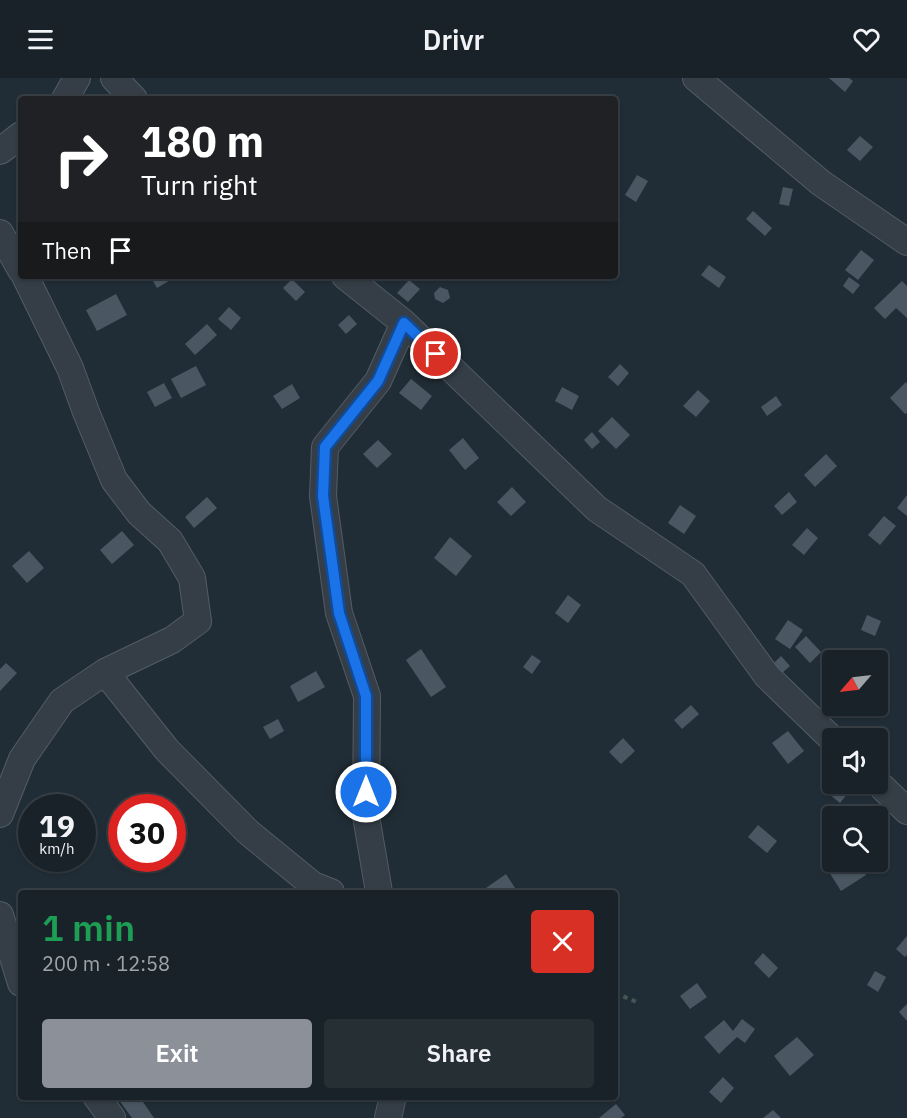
<!DOCTYPE html>
<meta charset="utf-8">
<style>
:root{--surface:#192228;--page:#262f34;--text:#f1f3f6;--muted:#9fa4a8;--line:#373f45;--accent:#8c9099}
body{margin:0;font-family:"IBM Plex Sans",sans-serif;background:var(--page);color:var(--text);height:100vh;display:flex;flex-direction:column;font-size:22px;white-space:nowrap}
*{box-sizing:border-box;margin:0}
p{font-size:20px;color:var(--muted)}
.icon{flex:none;width:33px;height:33px;fill:none;stroke:currentColor;stroke-width:2;stroke-linecap:round;stroke-linejoin:round}
.map{position:relative;flex:1;overflow:hidden}
.side{position:absolute;left:18px;top:812px;width:600px;height:210px;display:flex;flex-direction:column;background:var(--surface);border-radius:6px;box-shadow:0 2px 4px #0004,0 0 0 2px var(--line)}
.side>*{flex:none}
.banner{position:absolute;left:18px;top:18px;width:600px;height:183px;border-radius:6px;box-shadow:0 2px 4px #0004,0 0 0 2px var(--line);background:#202124;color:#fff;overflow:hidden}
.needle{width:39px;rotate:242deg}
.controls{position:absolute;left:822px;top:572px;display:grid;gap:12px}
.controls a{display:grid;place-items:center;width:66px;height:66px;border-radius:6px;background:var(--surface);box-shadow:0 2px 4px #0004,0 0 0 2px var(--line);font-size:30px}
.speed{position:absolute;left:18px;top:716px;display:flex;gap:12px;font-size:30px;font-weight:700;text-align:center}
.speed>*{display:grid;place-content:center;width:78px;height:78px;border-radius:50%;background:var(--surface);box-shadow:0 2px 4px #0004,0 0 0 2px var(--line);line-height:1}
.speed small{font-size:15px;font-weight:400}
.speed .limit{border:9px solid #d22;background:#fff;color:#111}
.pin{position:absolute;display:grid;place-items:center;width:51px;height:51px;color:#fff;margin:-26px;border:3px solid #fff;border-radius:50%;box-shadow:0 2px 6px #0007}
.me{position:absolute;width:66px;margin:-33px;rotate:0deg;stroke-linejoin:round;filter:drop-shadow(0 0 4px #0008)}
.turn{display:flex;align-items:center;gap:21px;height:126px;padding:0 24px;font-size:27px}
.turn .icon{width:78px;height:78px;stroke-width:2.5}
.turn b{display:block;font-size:42px;line-height:51px}
.then{display:flex;align-items:center;height:57px;padding:0 24px;background:#0003;gap:12px;font-size:22px}
.round{display:grid;place-items:center;flex:none;width:63px;height:63px;border-radius:6px;background:var(--page)}
.headline{display:flex;align-items:center;justify-content:space-between;height:102px;padding:0 24px}
h1{font-size:36px;font-weight:600;line-height:45px;color:#1e9e55}
.cta{display:flex;gap:12px;margin-top:auto;padding:12px 24px}
.cta a{flex:1;height:69px;border-radius:6px;background:var(--accent);color:#fff;font-size:24px;font-weight:600;line-height:69px;text-align:center}
.cta a+a{background:var(--page);color:var(--text)}
header{display:flex;justify-content:space-between;align-items:center;height:78px;padding:0 24px;background:var(--surface);font-size:27px;font-weight:600}
.map>svg:first-child{display:block}
.building{fill:#4a5762}
.lines{fill:none;stroke-linecap:round;stroke-linejoin:round}
.minor-casing{stroke:#525c64;stroke-width:28}
.path{stroke:#435656;stroke-width:4;stroke-dasharray:4.5 4.5;stroke-linecap:butt}
.minor{stroke:#353e47;stroke-width:26}
.route-casing{stroke:#114b97;stroke-width:15}
.route{stroke:#1a73e8;stroke-width:10}
</style>
<header><svg class="icon" aria-label="menu" viewBox="0 0 24 24"><path d="M4 6h16M4 12h16M4 18h16"/></svg>Drivr<svg class="icon" aria-label="heart" viewBox="0 0 24 24"><path d="M12 20l-8-8c-3-5 5-10 8-4 3-6 11-1 8 4z"/></svg></header>
<div class="map">
<svg width="907" height="1040" viewBox="0 0 907 1040">
<rect width="100%" height="100%" fill="#212d36"/>
<path class="building" d="M829 0H849L853 3 845 14Z
M860 58 873 69 860 83 847 72Z
M637 97 648 103 636 124 625 117Z
M783 109 793 111 789 128 779 126Z
M753 133 772 150 765 158 746 141Z
M861 172 874 182 858 202 845 192Z
M709 187 726 199 719 210 701 197Z
M150 198H177L157 210Z
M849 199 860 207 853 216 843 208Z
M292 201 305 214 296 223 283 210Z
M409 202 420 211 408 224 397 215Z
M902 203 907 208V240L896 230 885 241 874 230Z
M440 209 448 212 450 220 443 225 435 221 434 215Z
M116 216 127 237 97 253 86 232Z
M229 229 241 240 231 252 218 241Z
M349 237 357 246 346 256 338 247Z
M207 246 217 257 195 277 185 266Z
M620 286 629 295 618 308 608 299Z
M196 288 206 307 181 320 171 301Z
M411 301 432 318 421 332 399 315Z
M906 304 907 306V335L905 336 890 320Z
M164 305 172 320 155 329 147 314Z
M292 306 300 320 282 331 273 318Z
M562 309 579 318 572 332 555 323Z
M698 312 710 323 696 339 683 328Z
M776 318 782 327 767 338 761 329Z
M612 339 630 357 616 371 598 353Z
M592 354 600 364 592 371 584 362Z
M463 360 479 380 465 392 449 372Z
M378 362 392 376 377 390 363 376Z
M826 376 837 388 815 409 804 397Z
M512 409 526 424 511 438 497 424Z
M789 414 797 424 782 437 774 428Z
M907 417V438L897 430Z
M207 419 217 430 194 450 185 439Z
M680 427 696 438 684 456 668 445Z
M884 438 896 448 880 467 868 457Z
M807 450 818 460 804 477 792 467Z
M122 453 134 467 112 486 100 472Z
M450 459 472 478 456 498 434 480Z
M29 473 44 490 27 505 12 488Z
M568 517 581 527 568 545 555 535Z
M867 537 881 543 875 558 861 552Z
M788 542 803 552 790 571 775 561Z
M806 558 821 574 810 585 795 569Z
M421 571 446 609 431 619 406 582Z
M532 577 541 583 532 596 523 589Z
M781 578 790 588 782 595 773 586Z
M6 585 17 595 0 613V591Z
M316 593 325 609 298 624 290 608Z
M691 627 699 636 682 651 674 642Z
M278 641 284 653 270 661 263 649Z
M788 653 804 673 788 686 772 665Z
M623 660 635 673 621 686 609 674Z
M837 705H845L852 710 840 725 829 716Z
M758 747 777 763 767 775 748 759Z
M845 783H857L866 797 841 813 829 794Z
M506 796 515 810 508 814H490L486 810Z
M907 858V877L905 879 896 871Z
M763 875 778 890 769 900 754 885Z
M875 893 886 899 878 914 867 907Z
M697 905 707 919 690 931 680 918Z
M907 926V943L899 934Z
M742 941 755 951 745 965 737 959 719 976 704 959 724 942 733 953Z
M797 959 814 977 790 998 774 978Z
M723 999 734 1010 721 1025 709 1014Z
M116 1018H139L154 1040H132Z
M616 1026 625 1037 621 1040H599Z
M773 1032 781 1040H763Z"/>
<g class="lines">
<g class="minor-casing">
<path id="minor" d="M114 0 134 21
M696 0 821 105 907 164
M65 21 77 0
M0 73 21 57
M0 155 21 192
M345 198 404 245 597 431 693 496 767 598 832 661
M105 594 167 672 248 754 313 807 331 814
M878 705 907 733
M0 736 22 681 62 623 105 594 172 562 198 543 192 500 170 463 139 435 114 402 86 334 70 290 25 198
M379 814 366 738 367 618 339 535 323 418 325 369 378 303 404 245
M0 837 21 905
M96 1018 112 1040
M388 1040 393 1018"/>
</g>
<path class="path" d="M615 915 639 925"/>
<use href="#minor" class="minor"/>
</g>
<g class="lines">
<g class="route-casing">
<path id="route" d="M366 714V618L339 535 323 418 325 369 378 303 404 245 436 276"/>
</g>
<use href="#route" class="route"/>
</g>
</svg>
<div class="controls">
<a><svg class="needle" viewBox="-14 -14 28 28"><path d="M0-13l5 13h-10z" fill="#e53935"/><path d="M0 13l5-13h-10z" fill="#9fa4a8"/></svg></a>
<a><svg class="icon" aria-label="sound" viewBox="0 0 24 24"><path d="M4 9h4l5-4v14l-5-4H4zM17 9q2 3 0 6"/></svg></a>
<a><svg class="icon" aria-label="search" viewBox="0 0 24 24"><circle cx="10" cy="10" r="6"/><path d="M15 15l6 6"/></svg></a>
</div>
<div class="speed"><div>19<small>km/h</small></div><div class="limit">30</div></div>
<div class="pin" style="left:436px;top:276px;background:#d93025"><svg class="icon" aria-label="arrive" viewBox="0 0 24 24"><path d="M6 21V4h12l-3 4 3 4H6"/></svg></div>
<svg class="me" style="left:366px;top:714px" viewBox="-20 -20 40 40"><circle r="17" fill="#1a73e8" stroke="#fff" stroke-width="3"/><path d="M0-11L8 9 0 5-8 9z" fill="#fff"/></svg>
<div class="banner">
<div class="turn"><svg class="icon" aria-label="right" viewBox="0 0 24 24"><path d="M7 20v-9h11M14 6l5 5-5 5"/></svg><div><b>180 m</b>Turn right</div></div>
<div class="then">Then<svg class="icon" aria-label="arrive" viewBox="0 0 24 24"><path d="M6 21V4h12l-3 4 3 4H6"/></svg></div>
</div>
<section class="side">
<div class="headline"><div><h1>1 min</h1><p>200 m · 12:58</p></div><a class="round" style="background:#d93025;color:#fff"><svg class="icon" aria-label="close" viewBox="0 0 24 24"><path d="M6 6l12 12M18 6L6 18"/></svg></a></div>
<div class="cta"><a>Exit</a><a>Share</a></div>
</section>
</div>
